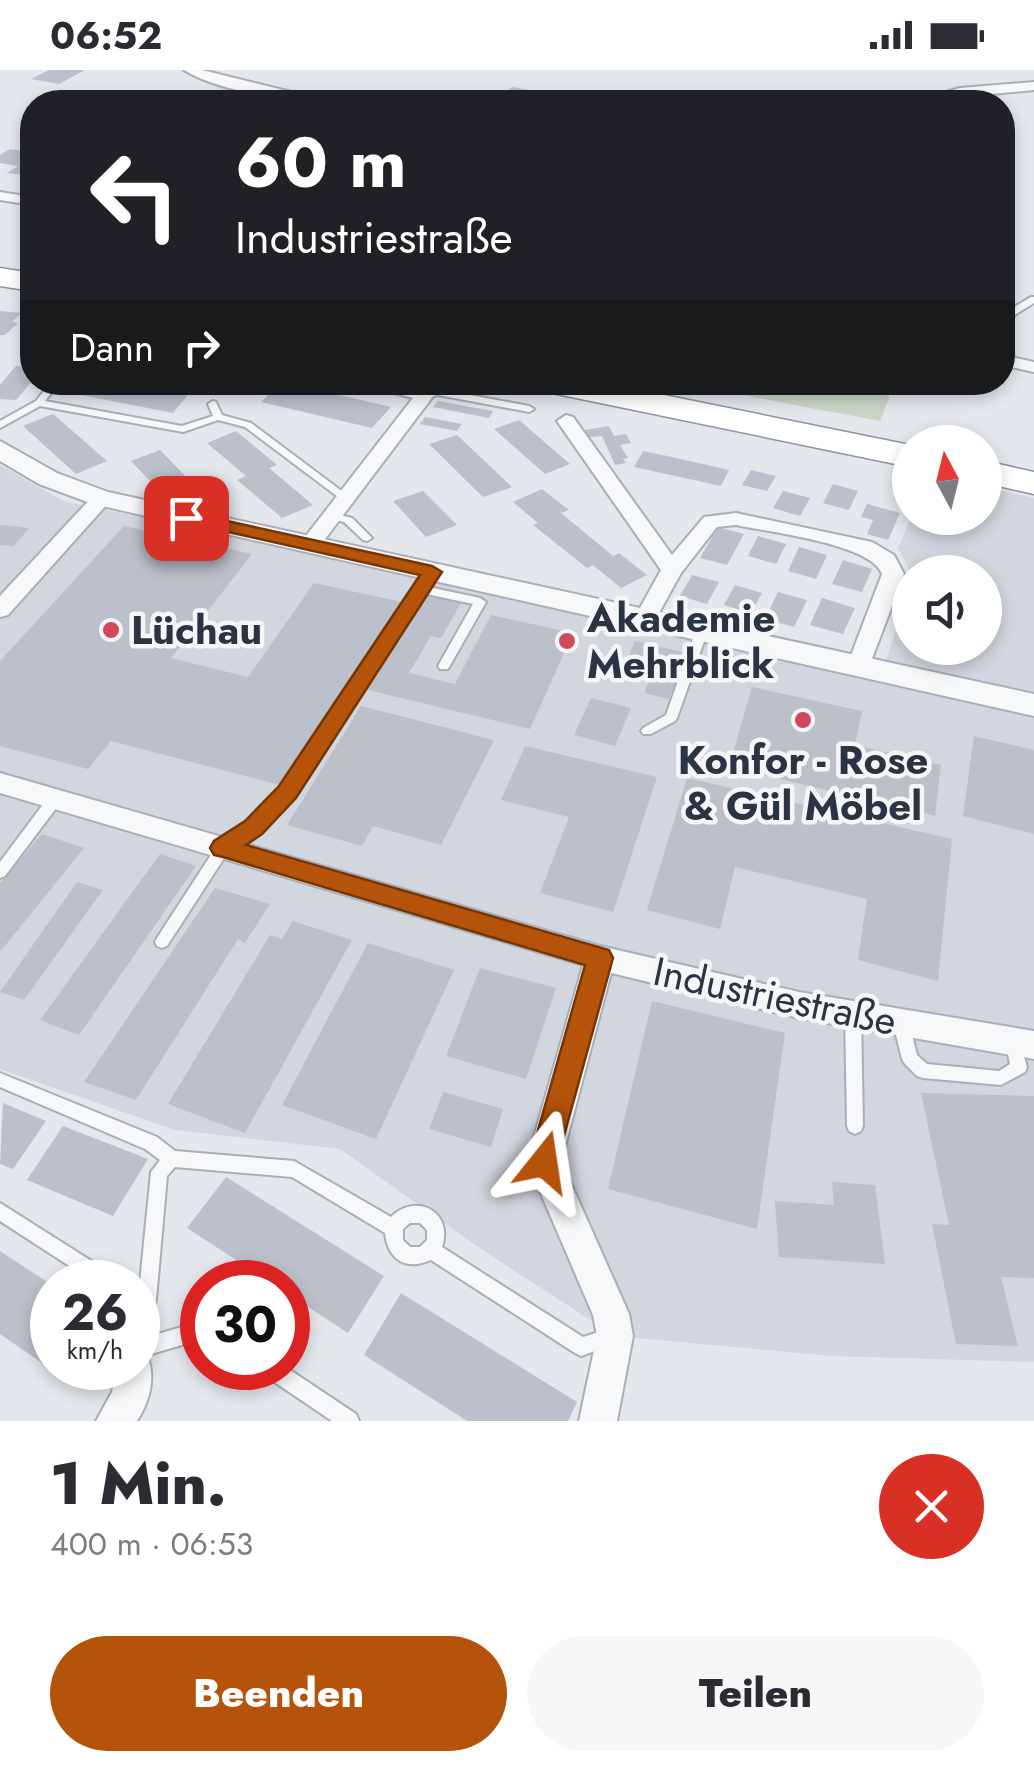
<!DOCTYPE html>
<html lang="de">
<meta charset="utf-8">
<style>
:root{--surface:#fff;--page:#f7f7f7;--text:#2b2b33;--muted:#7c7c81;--accent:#b45309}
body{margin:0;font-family:Jost,sans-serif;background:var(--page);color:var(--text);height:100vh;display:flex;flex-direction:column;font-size:38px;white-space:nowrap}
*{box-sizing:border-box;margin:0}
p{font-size:32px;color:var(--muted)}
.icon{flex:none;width:55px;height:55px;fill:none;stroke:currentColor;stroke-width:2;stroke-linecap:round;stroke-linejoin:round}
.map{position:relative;height:1351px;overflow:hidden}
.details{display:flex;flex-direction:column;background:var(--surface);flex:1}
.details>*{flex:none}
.top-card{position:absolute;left:20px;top:20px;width:995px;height:305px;border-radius:40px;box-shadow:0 5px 15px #0003;background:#202124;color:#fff;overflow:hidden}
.needle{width:65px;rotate:353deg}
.controls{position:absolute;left:892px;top:355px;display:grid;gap:20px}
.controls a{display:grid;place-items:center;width:110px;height:110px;border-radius:50%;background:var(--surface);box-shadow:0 5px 15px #0003;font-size:50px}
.speed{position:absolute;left:30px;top:1190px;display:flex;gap:20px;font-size:50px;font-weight:700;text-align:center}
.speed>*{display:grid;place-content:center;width:130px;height:130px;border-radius:50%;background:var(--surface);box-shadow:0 5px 15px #0003;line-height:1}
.speed small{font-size:25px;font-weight:400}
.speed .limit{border:15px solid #d22;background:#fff;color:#111}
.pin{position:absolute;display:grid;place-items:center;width:85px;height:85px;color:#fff;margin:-42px;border-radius:20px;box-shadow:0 5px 15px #0006}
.me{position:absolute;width:110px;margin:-55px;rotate:15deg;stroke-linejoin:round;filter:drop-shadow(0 0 8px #0008)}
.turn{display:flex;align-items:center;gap:35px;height:210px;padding:0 50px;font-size:45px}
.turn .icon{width:130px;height:130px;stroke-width:2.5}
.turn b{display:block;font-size:70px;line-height:85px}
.then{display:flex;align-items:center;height:95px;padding:0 50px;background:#0003;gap:20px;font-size:38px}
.round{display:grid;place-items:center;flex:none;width:105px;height:105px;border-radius:52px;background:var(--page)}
.overview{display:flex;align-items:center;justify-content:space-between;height:170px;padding:0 50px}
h1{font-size:60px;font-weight:800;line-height:75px}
.primary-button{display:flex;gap:20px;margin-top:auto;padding:20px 50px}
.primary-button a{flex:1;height:115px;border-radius:60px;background:var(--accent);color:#fff;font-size:40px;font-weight:800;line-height:115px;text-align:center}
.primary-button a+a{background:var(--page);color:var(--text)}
.status{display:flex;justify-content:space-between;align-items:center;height:70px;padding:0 50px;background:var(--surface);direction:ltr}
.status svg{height:28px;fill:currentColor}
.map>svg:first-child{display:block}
.built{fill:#d2d6de}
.green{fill:#c9d6c5}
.building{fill:#bbc0ca}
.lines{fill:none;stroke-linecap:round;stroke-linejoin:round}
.service-casing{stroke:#a9aeb7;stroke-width:4}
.minor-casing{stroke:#a9aeb7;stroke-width:4}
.tertiary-casing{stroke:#a9aeb7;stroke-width:4}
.motorway-casing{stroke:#8b94a3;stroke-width:3}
.service{fill:#f7f8fa;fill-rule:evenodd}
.minor{fill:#f7f8fa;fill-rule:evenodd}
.tertiary{fill:#f7f8fa;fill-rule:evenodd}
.motorway{fill:#fff;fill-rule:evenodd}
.route{fill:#b45309;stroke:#753606;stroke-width:2.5}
.poi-dot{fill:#d1495b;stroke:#f4f6f9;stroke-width:4}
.labels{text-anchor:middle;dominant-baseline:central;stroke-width:9;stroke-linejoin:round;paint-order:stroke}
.poi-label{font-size:40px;font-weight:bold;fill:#2b3445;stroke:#f4f6f9;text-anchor:start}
.street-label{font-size:40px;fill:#2b3445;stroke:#f4f6f9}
</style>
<div class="status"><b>06:52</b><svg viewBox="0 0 49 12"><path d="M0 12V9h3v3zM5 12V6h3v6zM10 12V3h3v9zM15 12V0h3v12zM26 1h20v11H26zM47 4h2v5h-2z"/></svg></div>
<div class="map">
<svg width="1034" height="1351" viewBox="0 0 1034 1351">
<rect width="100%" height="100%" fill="#e4e7ec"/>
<path class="built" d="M0 395 63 431 780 580 1034 642V1292L832 1286 615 1266 481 1179 340 1079 175 1060 0 999Z
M985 417 1034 428V628L885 594 910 516V578H985V502H911L898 479 911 448H985Z"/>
<path class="green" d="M679 313H811L890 326 880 351Z"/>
<path class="building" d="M49 0H85L59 14 31 9Z
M513 17 550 24 538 32 501 25Z
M10 79 32 83V106L7 103 18 96 0 93V85Z
M0 241 21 243 12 252 18 253 5 265H0Z
M16 296 32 297V311L16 330 0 329V315Z
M76 312 131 314 204 313 198 322 170 317 167 321 188 325 173 343 66 322Z
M281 312H283L391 337 372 358 261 332Z
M438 331 493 341 489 348 433 337Z
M53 344 107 391 76 404 23 356Z
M425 347 462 354 457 361 420 354Z
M519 350 570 394 545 404 494 359Z
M609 356 614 366 626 364 631 373 620 375 628 388 623 389 626 393 615 395 602 366 584 368 579 361Z
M236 361 277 395 269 398 313 435 282 448 237 410 246 406 207 373Z
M457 365 512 417 483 427 429 374Z
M160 380 196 417 167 429 131 391Z
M643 381 672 387 729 400 721 416 634 397Z
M751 400 776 406 767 421 742 415Z
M833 414 858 421 849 440 823 433Z
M542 419 569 440 561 443 613 486 619 483 647 505 621 518 593 495 587 498 533 455 538 453 513 432Z
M423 421 457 455 426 467 393 431Z
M783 421 810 428 800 446 773 438Z
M867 434 900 443 888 470 867 464 873 450 861 447Z
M0 455 29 458 14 476 0 475Z
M124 456 252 484 171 588 248 607 314 513 402 532 288 717 111 671 88 699 0 676V591Z
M718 457 744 464 727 495 700 488Z
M758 466 786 474 776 494 748 486Z
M799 477 827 485 816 509 788 501Z
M843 490 872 499 862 522 832 514Z
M692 505 719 512 707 534 680 526Z
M735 515 762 523 745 554 731 550 737 539 724 535Z
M778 522 807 530 794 557 765 549Z
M425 525 461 533 441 568 431 566 409 603 455 614 491 545 573 563 530 659 368 620Z
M822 528 855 538 843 564 810 555Z
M635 571 687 583 669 629 644 623 650 609 622 602Z
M752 617 862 641 855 675 941 695 935 746 729 697Z
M591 628 631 638 615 676 574 665Z
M361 636 494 670 441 775 373 756 362 776 287 755Z
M974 666 1034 680V764L963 746Z
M525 676 657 707 613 842 540 823 569 747 501 730Z
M687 708 952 769 938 911 858 890 867 829 735 797 720 859 647 840Z
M42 764 84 778 0 882V813Z
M160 784 196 796 79 965 40 950Z
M77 812 103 820 24 930 0 922Z
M215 818 270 834 245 873 238 869 136 1030 84 1012Z
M293 851 352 870 245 1063 168 1034 270 865 282 869Z
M368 873 454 900 376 1069 282 1035Z
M480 898 556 918 526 1009 446 986Z
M652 931 785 963 757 1159 608 1119Z
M443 1022 503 1039 491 1077 429 1059Z
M921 1023 1034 1026V1208L1001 1207 1018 1276 956 1274 932 1154 949 1155Z
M3 1033 46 1051 13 1099 0 1094Z
M63 1056 148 1089 113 1146 27 1110Z
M226 1107 384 1206 348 1263 288 1224V1212H270L187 1158Z
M832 1112 875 1115 885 1194 779 1187 775 1131 834 1135Z
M0 1181 52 1215V1298H63L58 1304 0 1264Z
M401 1223 577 1332 568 1351H467L364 1285Z"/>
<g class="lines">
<g class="service-casing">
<path id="service" d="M560 23 565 24 558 32H552Z
M1031 227H1034V233L1016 244 1002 258C1002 241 1018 235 1031 227Z
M51 312H60L45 331 182 356 213 346 208 334 213 331 216 332 222 345 251 353 351 428 350 430H342L245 357 218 350 183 362 40 336 0 358V351L36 331Z
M438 319 529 336 534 339 529 342 438 325 425 328 420 325Z
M332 443 352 448 372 468 367 471 363 470 344 452 328 448V444Z
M419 515 480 528 486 532 448 599H440L438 596 473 534 422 523 293 725 259 761 228 782 167 876 162 878 157 876 155 872 157 868 218 774 249 753 283 719 415 517Z
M702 556 708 560 677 648 675 651 651 664H643L641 661 643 658 666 645 696 560Z
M55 724 60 725 62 729 60 733 5 806 0 808V792L50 725Z
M853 938 858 940 861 945 863 1056 861 1061 855 1064 849 1061 847 1056 845 945 848 940Z
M901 946 906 948 909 953 917 985 927 994 999 1001 1010 994 1006 974 1009 969 1014 967 1019 969 1027 997 1025 1002 1001 1015 923 1008 917 1006 905 994 902 989 893 953 896 948Z
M0 1003 157 1067 175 1081 294 1091 391 1147C416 1122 454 1142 442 1177L583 1267 608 1259 614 1262 617 1268 614 1274 581 1286 575 1283 431 1190C406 1201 388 1190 385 1163L292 1107 175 1097 167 1106 156 1230 148 1267 202 1251V1269L138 1288V1233L151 1102 160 1090 145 1079 0 1017ZM410 1153H420L427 1160V1170L420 1177H410L403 1170V1159Z
M0 1133 115 1206 118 1212H94L0 1151Z
M262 1298H287L356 1344 359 1351H332L264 1305Z"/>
</g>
<g class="minor-casing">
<path id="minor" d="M184 0H202L332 32C295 34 215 20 184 0Z
M1034 12V20L911 32 960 18Z
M0 122 32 127V135L0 130Z
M1002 285 1034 292V302L1002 295Z
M352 312H390L434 325 316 481H302L298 476 302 471 413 328Z
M566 345 573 347 672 485 704 447 736 443 872 472 894 485 904 504 867 602 859 604 847 596 882 504C872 474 768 462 736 455L717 457 681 503 654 552H638L635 547 661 500 557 351Z
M102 422 112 428 109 432 8 545 0 547V526L95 424Z
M0 703 600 876 799 922 1034 961V989L799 948 611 903 561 1091 629 1244 633 1266 617 1351H579L597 1266 593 1245 527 1091 583 895 0 723Z
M138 1281 147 1285C156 1307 150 1331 137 1351H96L112 1322 116 1298H138Z"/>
</g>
<g class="tertiary-casing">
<path id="tertiary" d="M0 371 57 403 108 422 1034 624V646L93 434 39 414 0 391Z"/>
</g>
<g class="motorway-casing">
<path id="motorway" d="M0 198 32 203V221L0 216Z
M530 312H600L910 375V397L547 322 535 319Z
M985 391 1034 402V424L985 413Z"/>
</g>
<use href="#service" class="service"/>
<use href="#minor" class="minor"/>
<use href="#tertiary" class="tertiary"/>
<use href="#motorway" class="motorway"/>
</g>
<path class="route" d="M186 442 432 496 442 502 296 728 262 764 246 775 609 880 613 888 554 1102 544 1106 533 1102 529 1092 585 895 223 787 214 785 210 778 214 771 245 751 279 716 420 505 179 451 177 448Z"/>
<g class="poi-dot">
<circle cx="111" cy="560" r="10"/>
<circle cx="567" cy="571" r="10"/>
<circle cx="803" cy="650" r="10"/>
</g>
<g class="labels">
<g class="poi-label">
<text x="587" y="548">Akademie<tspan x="587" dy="46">Mehrblick</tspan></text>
<text x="131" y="560">Lüchau</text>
<text x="803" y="690" text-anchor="middle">Konfor - Rose<tspan x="803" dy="46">&amp; Gül Möbel</tspan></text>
</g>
<g class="street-label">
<text transform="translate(775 926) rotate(12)">Industriestraße</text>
</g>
</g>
</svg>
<div class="controls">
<a><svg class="needle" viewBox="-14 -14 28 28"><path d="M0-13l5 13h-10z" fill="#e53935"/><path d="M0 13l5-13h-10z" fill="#7c7c81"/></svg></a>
<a><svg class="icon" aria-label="sound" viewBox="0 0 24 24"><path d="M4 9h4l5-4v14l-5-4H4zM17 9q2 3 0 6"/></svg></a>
</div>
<div class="speed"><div>26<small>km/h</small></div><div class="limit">30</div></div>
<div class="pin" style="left:186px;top:448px;background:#d93025"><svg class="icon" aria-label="arrive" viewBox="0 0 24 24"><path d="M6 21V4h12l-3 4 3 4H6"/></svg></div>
<svg class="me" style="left:544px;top:1092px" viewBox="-20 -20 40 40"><path d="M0-17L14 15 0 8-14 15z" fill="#b45309" stroke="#fff" stroke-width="4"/></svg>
<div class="top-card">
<div class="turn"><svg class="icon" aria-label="left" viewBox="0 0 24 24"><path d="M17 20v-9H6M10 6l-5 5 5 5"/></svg><div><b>60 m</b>Industriestraße</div></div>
<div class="then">Dann<svg class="icon" aria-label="right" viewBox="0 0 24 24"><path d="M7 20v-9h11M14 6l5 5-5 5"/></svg></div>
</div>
</div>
<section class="details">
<div class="overview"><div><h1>1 Min.</h1><p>400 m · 06:53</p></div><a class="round" style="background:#d93025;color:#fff"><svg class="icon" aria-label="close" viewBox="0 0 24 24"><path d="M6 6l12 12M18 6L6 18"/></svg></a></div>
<div class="primary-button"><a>Beenden</a><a>Teilen</a></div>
</section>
